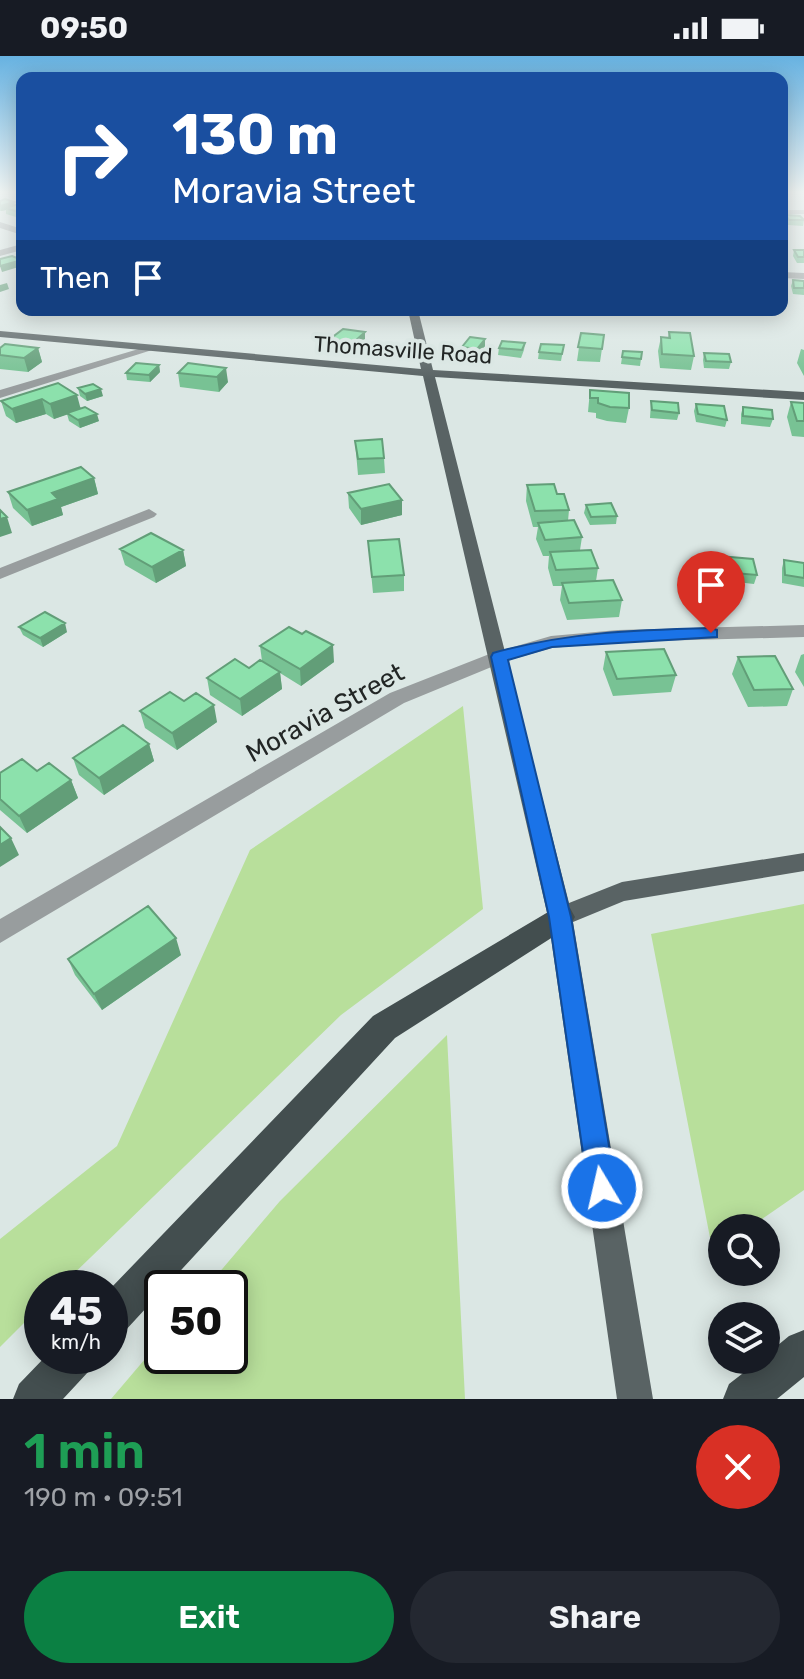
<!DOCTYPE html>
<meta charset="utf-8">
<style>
:root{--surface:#171b24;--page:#242831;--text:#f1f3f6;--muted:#9ea1a6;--accent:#0b8043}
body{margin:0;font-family:Rubik,sans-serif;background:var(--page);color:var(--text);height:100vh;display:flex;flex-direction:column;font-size:30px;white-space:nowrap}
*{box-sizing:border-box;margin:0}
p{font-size:26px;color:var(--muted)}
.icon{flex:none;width:44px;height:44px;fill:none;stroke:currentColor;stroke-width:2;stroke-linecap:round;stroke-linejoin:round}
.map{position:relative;height:1343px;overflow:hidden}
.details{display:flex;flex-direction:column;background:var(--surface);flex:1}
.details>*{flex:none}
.hud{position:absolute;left:16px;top:16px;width:772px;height:244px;border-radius:16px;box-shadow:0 4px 20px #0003;background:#1a4fa0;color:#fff;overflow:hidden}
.controls{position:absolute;left:708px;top:1158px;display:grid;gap:16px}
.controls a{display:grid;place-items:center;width:72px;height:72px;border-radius:50%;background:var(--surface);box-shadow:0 4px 20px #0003;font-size:40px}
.speed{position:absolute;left:24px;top:1214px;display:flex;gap:16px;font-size:40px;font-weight:700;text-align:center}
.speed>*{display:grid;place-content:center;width:104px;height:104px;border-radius:50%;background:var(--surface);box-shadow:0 4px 20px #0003;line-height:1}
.speed small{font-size:20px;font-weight:400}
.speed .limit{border:4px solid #111;border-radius:12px;background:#fff;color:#111}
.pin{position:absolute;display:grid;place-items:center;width:68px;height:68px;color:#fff;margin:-82px -34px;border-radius:50% 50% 50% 0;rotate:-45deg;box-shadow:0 0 8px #0007}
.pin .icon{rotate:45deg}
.me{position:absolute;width:88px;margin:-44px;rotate:351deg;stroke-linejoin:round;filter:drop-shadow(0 0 6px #0008)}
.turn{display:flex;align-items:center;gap:28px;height:168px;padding:0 24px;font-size:36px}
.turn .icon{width:104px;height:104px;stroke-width:2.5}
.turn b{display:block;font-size:56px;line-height:68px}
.then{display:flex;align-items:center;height:76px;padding:0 24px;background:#0003;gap:16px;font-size:30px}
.round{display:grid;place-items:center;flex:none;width:84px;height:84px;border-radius:42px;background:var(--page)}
.headline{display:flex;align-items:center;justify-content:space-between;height:136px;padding:0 24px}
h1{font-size:48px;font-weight:600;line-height:60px;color:#1e9e55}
.primary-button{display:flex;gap:16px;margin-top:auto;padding:16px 24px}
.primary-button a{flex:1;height:92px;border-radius:48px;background:var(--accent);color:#fff;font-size:32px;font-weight:600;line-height:92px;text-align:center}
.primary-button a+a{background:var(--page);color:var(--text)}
.status{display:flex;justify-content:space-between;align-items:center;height:56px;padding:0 40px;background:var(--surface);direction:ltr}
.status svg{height:22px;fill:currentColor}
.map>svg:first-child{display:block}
.green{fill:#b8df9b}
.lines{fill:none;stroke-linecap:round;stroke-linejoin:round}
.minor{fill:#989d9e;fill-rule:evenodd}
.major{fill:#596364;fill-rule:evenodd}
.highway{fill:#434e4f;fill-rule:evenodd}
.wall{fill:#78c294}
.shaded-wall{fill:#629e78}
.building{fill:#8ce1ac;stroke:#629e78;stroke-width:2}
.route{fill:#1a73e8;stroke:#114b97;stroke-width:2}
.labels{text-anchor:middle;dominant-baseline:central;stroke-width:8;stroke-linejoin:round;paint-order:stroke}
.far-street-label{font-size:22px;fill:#222625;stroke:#dbe7e4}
.street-label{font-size:26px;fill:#222625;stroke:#dbe7e4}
</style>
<div class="status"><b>09:50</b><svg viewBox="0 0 49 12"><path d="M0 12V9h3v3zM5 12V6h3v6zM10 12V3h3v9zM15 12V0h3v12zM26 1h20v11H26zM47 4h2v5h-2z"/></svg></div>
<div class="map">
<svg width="804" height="1343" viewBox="0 0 804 1343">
<rect width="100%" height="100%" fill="#dbe7e4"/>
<path class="green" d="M463 650 483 853 341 959 59 1232H42V1249L0 1291V1183L117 1090 250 794Z
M804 848V1134L749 1172H722V1191L713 1197 651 878Z
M447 979 465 1343H111L162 1283V1300H230V1232H206L280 1145Z"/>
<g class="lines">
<path class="minor" d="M782 154H804V158H782Z
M0 166 22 173V179L0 172Z
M22 188V194L0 200V194Z
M782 216 804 217V223L782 222Z
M142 292 152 294 0 342V334Z
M149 453 157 458 154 461 0 523V512Z
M804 569V581L618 586 552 592 506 605 404 647 0 887V863L390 637 492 597 551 580 618 574Z"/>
<path class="major" d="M408 254H418L433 314 804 336V344L435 321 569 847 622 826 804 797V815L624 845 573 866 653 1343H617L548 861 423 320 0 281V275L421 313Z"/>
<path class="highway" d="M560 849 570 852 575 861 570 870 395 982 124 1276 110 1282V1233L373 960Z
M804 1274V1321L777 1343H723L729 1328 760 1304H766V1299L789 1280Z
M46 1300H95L89 1315 63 1343H13L19 1328Z"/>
</g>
<path class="wall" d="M0 145 14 146 16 161 6 158V154L0 155Z
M786 159 804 164 803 170 788 169 784 165Z
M794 194H804V207H797L793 200Z
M793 224 804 225V239L793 238 791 230Z
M365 276V283L353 294 330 290V283Z
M669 276 694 300 691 314 660 312 658 295 661 281 668 282Z
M581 277 604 279 600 306 577 305Z
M525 287 524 294 521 302 498 299 499 292Z
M564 289 561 305 538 303 539 296Z
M485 290 477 300 461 298 462 291Z
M0 292H38L42 306 28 316 0 313Z
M801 293 804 294V320L797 307Z
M623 295 642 296 640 310 621 308Z
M704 297 731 306 729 313 704 312 703 304Z
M188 307 228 326 219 336 180 331 178 317Z
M159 309 160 316 150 326 127 324 126 317Z
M58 327 81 352 99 365 80 372 69 365 67 358 54 363 46 358 16 367 6 360 1 345Z
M78 332 103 340 87 345 80 340Z
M590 334 629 352 626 367 607 365 596 362V357L588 356Z
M651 345 679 357 677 364 650 362Z
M791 346 804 347V381L792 380 787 361Z
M696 348 727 364 725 371 696 366 694 355Z
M743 351 773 363 770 371 741 368V358Z
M355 385 384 402 385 417 358 419Z
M94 422 98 438 61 451 63 459 32 470 13 452 8 436Z
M527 429 557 438 569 454 568 465 582 481 580 494 598 512 596 525 622 544 619 561 567 564 560 544 562 530H553L548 512 549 500H543L536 483 538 471H533L526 445Z
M348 437 402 459 361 469 349 452Z
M586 449 617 460 616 468 590 469 584 457Z
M368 485 404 519V535L373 537Z
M120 493 183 494 186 510 156 527 125 509Z
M719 500 757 519 754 528 719 524 716 508Z
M784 504 804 507V531L782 527V512Z
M19 571 67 576 43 591 23 579Z
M302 578 334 606 301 630 280 617 282 633 242 660 210 639 207 622 249 612 262 605 260 590Z
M606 596 676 619 671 636 613 640 603 613Z
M804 598V631L795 616 801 599Z
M738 601 793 633 787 650 748 651 732 618Z
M184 645 217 666 177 694 145 672 140 655Z
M149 688 154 705 104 739 79 719 73 702Z
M0 717 71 724 78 742 27 777 0 754Z
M181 899 102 954 75 919 68 903Z"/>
<path class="shaded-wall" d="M14 146 16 152H5L6 154 1 155 0 150Z
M22 153V159L16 161 15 155Z
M22 204V210L2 216 0 210Z
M7 227 9 233 0 236V229Z
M365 276V283L353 294V287Z
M485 283V290L477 300V293Z
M38 292 42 306 28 316 24 302Z
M159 309 160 316 150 326 149 319Z
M226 312 228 326 219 336 217 321Z
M101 333 103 340 87 345 85 338Z
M77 339 81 354 54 363 50 348Z
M42 343 46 358 16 367 12 353Z
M97 358 99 365 80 372 78 364Z
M94 422 98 438 61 451 63 459 32 470 27 454 52 437Z
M402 444V459L361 469V453Z
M7 461 12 477 0 481V463Z
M183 494 186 510 156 527 152 511Z
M65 567 67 576 43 591 40 582Z
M333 589 334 606 301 630 300 613Z
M280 616 282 633 242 660 240 643Z
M214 649 217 666 177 694 172 677Z
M149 688 154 705 104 739 99 722Z
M71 724 78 742 27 777 19 760Z
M11 782 19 799 0 811V789Z
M176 882 181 899 102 954 94 938Z"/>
<path class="building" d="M5 143 14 146 0 150V145Z
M19 148 22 149V153L15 155 5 152Z
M786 159 800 160 804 164H789Z
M794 194H804V201H798Z
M12 200 22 204 0 210V203Z
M793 224 804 225V232H794Z
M343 273 365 276 353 287 330 283Z
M669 276 690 277 694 300 662 298 661 281 670 282Z
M581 277 604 279 602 293 578 291Z
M470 281 485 283 477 293 462 291Z
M502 285 525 287 522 294 499 292Z
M5 288 38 292 24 302 0 299V292Z
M541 288 564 289 562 298 539 296Z
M623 295 642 296 641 303 622 301Z
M704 297 729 298 731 306 706 305Z
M136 307 159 309 149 319 126 317Z
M188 307 226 312 217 321 178 317Z
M58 327 77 339 50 348 42 343 12 353 1 345Z
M93 328 101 333 85 338 78 332Z
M590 334 629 337V352L610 351 598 347V342H590Z
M651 345 678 347 679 357 652 354Z
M791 346 804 347V365H797Z
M696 348 724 350 727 364 698 358Z
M85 351 97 358 78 364 67 357Z
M743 351 772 354 773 363 743 360Z
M382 383 384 402 358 403 355 385Z
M81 411 94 422 52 437 58 443 27 454 8 436Z
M389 428 402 444 361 453 348 437Z
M554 428 557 438H564L569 454 535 455 527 429Z
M611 447 617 460 591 461 586 449Z
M0 454 7 461 0 463Z
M574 464 582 481 545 484 538 467Z
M151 477 183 494 152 511 120 493Z
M399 483 404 519 372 521 368 485Z
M591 494 598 512 556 514 550 496Z
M719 500 753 503 757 519 722 516Z
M784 504 804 507V522L785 519Z
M613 524 622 544 569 547 562 527Z
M45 556 65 567 40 582 19 571Z
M289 571 302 578 306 575 333 589 300 613 260 590Z
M664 593 676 619 617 623 606 596Z
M775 600 793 633 754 634 738 601Z
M235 603 249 612 260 604 280 616 240 643 207 622Z
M170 636 184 645 196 637 214 649 172 677 140 655Z
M123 669 149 688 99 722 73 702Z
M22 703 37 715 49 707 71 724 19 760 0 743V717Z
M0 771 11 782 0 789Z
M148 850 176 882 94 938 68 903Z"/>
<linearGradient id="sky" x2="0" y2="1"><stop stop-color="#67b2e1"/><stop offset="0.42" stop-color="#eff4f3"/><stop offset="1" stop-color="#eff4f3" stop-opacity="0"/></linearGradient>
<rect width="804" height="324" fill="url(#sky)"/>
<path class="route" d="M711 572 717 574V581L552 591 508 604 571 861 616 1132 612 1142 602 1146 592 1142 588 1132 549 861 491 601 493 597C569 576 633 574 711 572Z"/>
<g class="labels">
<g class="far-street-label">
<text transform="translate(403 294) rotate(4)">Thomasville Road</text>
</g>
<g class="street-label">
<text transform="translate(325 657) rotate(-29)">Moravia Street</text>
</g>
</g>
</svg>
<div class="controls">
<a><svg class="icon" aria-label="search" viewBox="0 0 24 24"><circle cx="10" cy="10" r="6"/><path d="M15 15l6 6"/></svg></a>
<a><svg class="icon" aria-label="layers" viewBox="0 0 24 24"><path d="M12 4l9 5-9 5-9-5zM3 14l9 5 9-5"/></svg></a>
</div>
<div class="speed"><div>45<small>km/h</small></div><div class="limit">50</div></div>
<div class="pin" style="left:711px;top:577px;background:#d93025"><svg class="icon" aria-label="arrive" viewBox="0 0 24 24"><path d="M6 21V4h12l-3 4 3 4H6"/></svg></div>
<svg class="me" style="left:602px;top:1132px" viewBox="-20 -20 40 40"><circle r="17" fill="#1a73e8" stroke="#fff" stroke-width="3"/><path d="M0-11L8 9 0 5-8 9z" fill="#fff"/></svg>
<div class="hud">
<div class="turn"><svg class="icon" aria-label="right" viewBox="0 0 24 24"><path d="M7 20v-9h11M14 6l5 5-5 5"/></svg><div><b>130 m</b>Moravia Street</div></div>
<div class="then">Then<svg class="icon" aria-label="arrive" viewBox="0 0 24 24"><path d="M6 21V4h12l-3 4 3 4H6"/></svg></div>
</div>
</div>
<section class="details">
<div class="headline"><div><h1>1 min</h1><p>190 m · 09:51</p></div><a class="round" style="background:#d93025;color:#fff"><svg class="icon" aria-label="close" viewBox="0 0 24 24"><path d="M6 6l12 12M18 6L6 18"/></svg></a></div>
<div class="primary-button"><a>Exit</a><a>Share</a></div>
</section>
